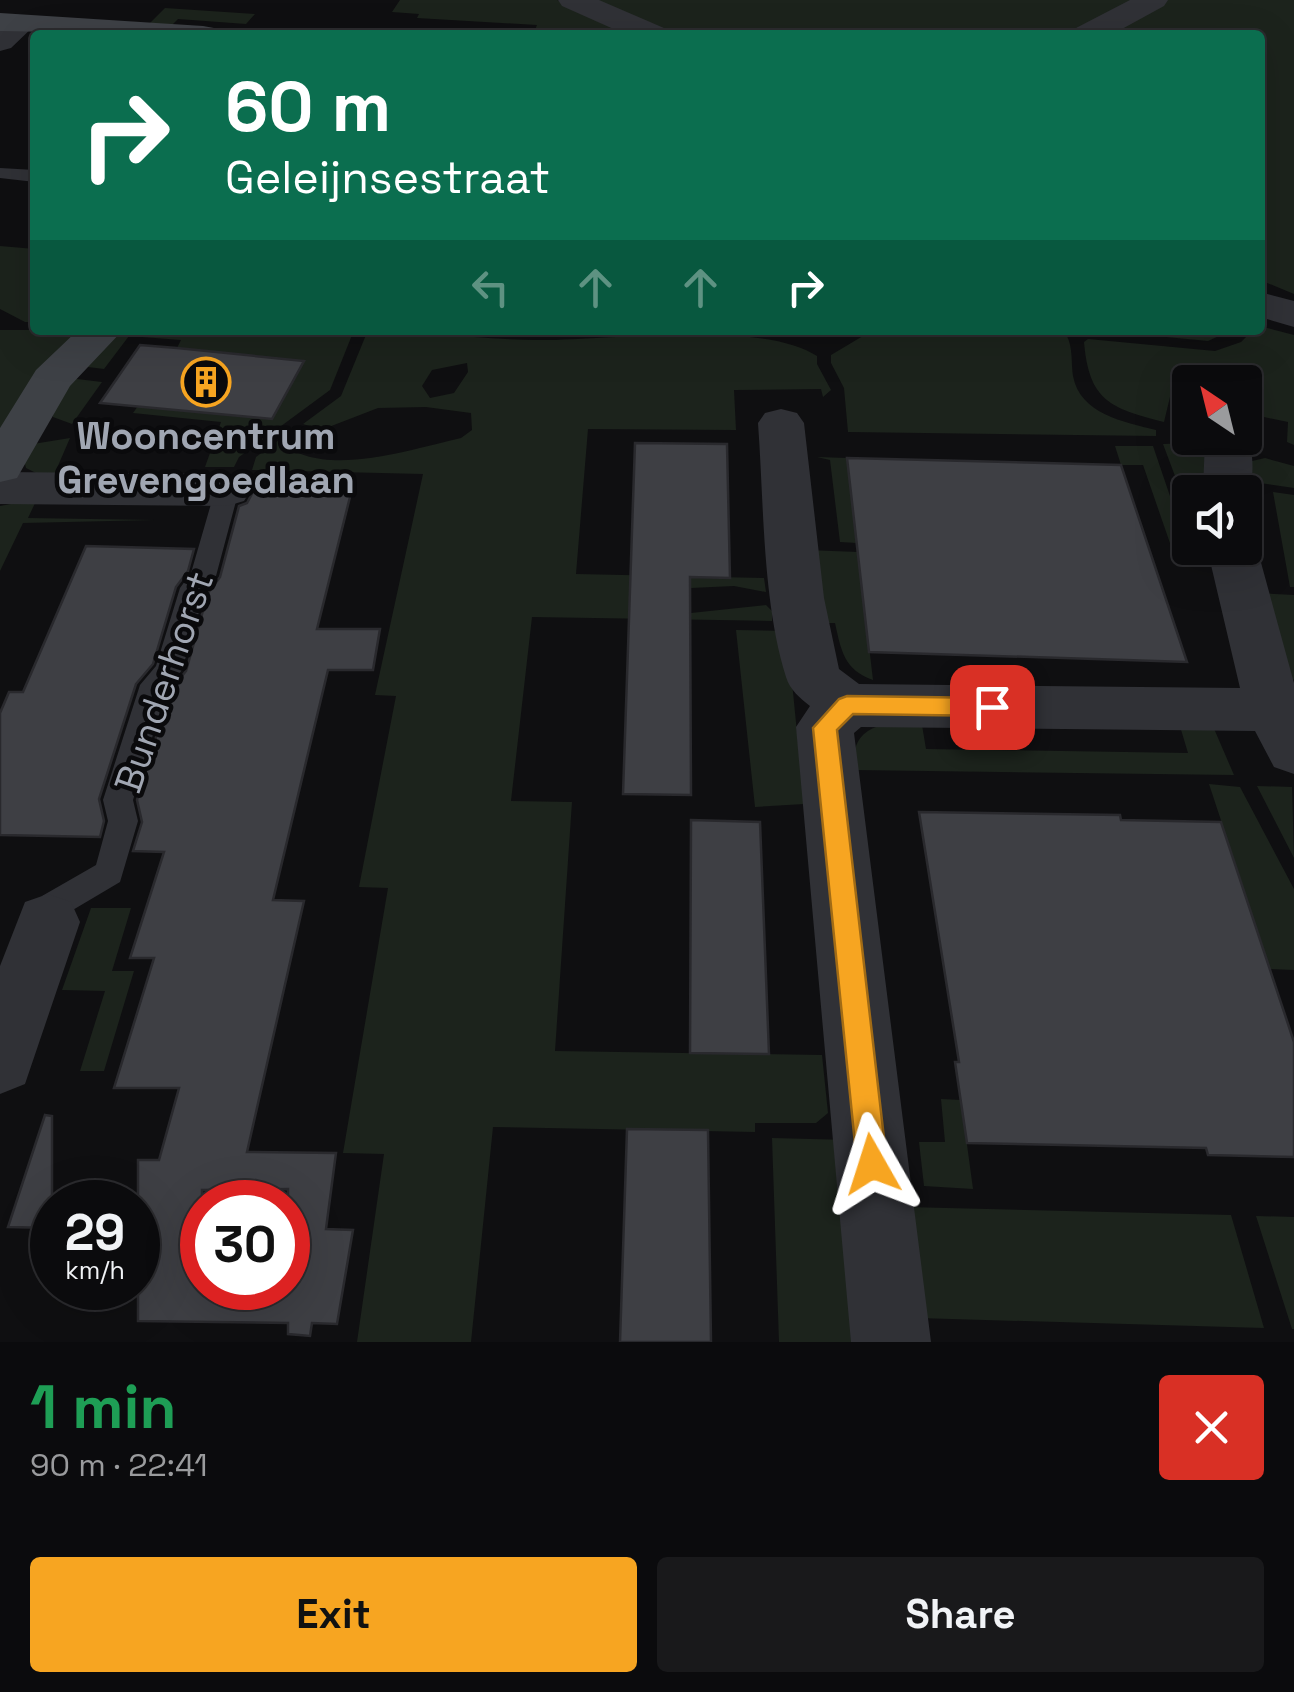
<!DOCTYPE html>
<meta charset="utf-8">
<style>
:root{--surface:#0b0b0d;--page:#19191b;--text:#f1f3f6;--muted:#9a9b9d;--line:#2b2b2e;--accent:#f7a521}
body{margin:0;font-family:"Space Grotesk",sans-serif;background:var(--page);color:var(--text);height:100vh;display:flex;flex-direction:column;font-size:38px;white-space:nowrap}
*{box-sizing:border-box;margin:0}
p{font-size:32px;color:var(--muted)}
.icon{flex:none;width:55px;height:55px;fill:none;stroke:currentColor;stroke-width:2;stroke-linecap:round;stroke-linejoin:round}
.map{position:relative;height:1342px;overflow:hidden}
.drawer{display:flex;flex-direction:column;background:var(--surface);flex:1}
.drawer>*{flex:none}
.hud{position:absolute;left:30px;top:30px;width:1235px;height:305px;border-radius:10px;box-shadow:0 10px 40px #0002,0 0 0 2px var(--line);background:#0b6e4f;color:#fff;overflow:hidden}
.needle{width:65px;rotate:325deg}
.buttons{position:absolute;left:1172px;top:365px;display:grid;gap:20px}
.buttons a{display:grid;place-items:center;width:90px;height:90px;border-radius:10px;background:var(--surface);box-shadow:0 10px 40px #0002,0 0 0 2px var(--line);font-size:50px}
.speed{position:absolute;left:30px;top:1180px;display:flex;gap:20px;font-size:50px;font-weight:700;text-align:center}
.speed>*{display:grid;place-content:center;width:130px;height:130px;border-radius:50%;background:var(--surface);box-shadow:0 10px 40px #0002,0 0 0 2px var(--line);line-height:1}
.speed small{font-size:25px;font-weight:400}
.speed .limit{border:15px solid #d22;background:#fff;color:#111}
.pin{position:absolute;display:grid;place-items:center;width:85px;height:85px;color:#fff;margin:-42px;border-radius:20px;box-shadow:0 5px 15px #0006}
.me{position:absolute;width:110px;margin:-55px;rotate:354deg;stroke-linejoin:round;filter:drop-shadow(0 0 8px #0008)}
.turn{display:flex;align-items:center;gap:35px;height:210px;padding:0 30px;font-size:45px}
.turn .icon{width:130px;height:130px;stroke-width:2.5}
.turn b{display:block;font-size:70px;line-height:85px}
.lanes{display:flex;align-items:center;height:95px;padding:0 30px;background:#0003;justify-content:center;gap:50px;direction:ltr}
.lanes .off{opacity:.35}
.round{display:grid;place-items:center;flex:none;width:105px;height:105px;border-radius:10px;background:var(--page)}
.headline{display:flex;align-items:center;justify-content:space-between;height:170px;padding:0 30px}
h1{font-size:60px;font-weight:700;line-height:75px;color:#1e9e55}
.cta{display:flex;gap:20px;margin-top:auto;padding:20px 30px}
.cta a{flex:1;height:115px;border-radius:10px;background:var(--accent);color:#111;font-size:40px;font-weight:700;line-height:115px;text-align:center}
.cta a+a{background:var(--page);color:var(--text)}
.map>svg:first-child{display:block}
.green{fill:#1c231c;fill-rule:evenodd}
.building{fill:#3e3f44;stroke:#29292d;stroke-width:2.5;fill-rule:evenodd}
.lines{fill:none;stroke-linecap:round;stroke-linejoin:round}
.lane{fill:#303136;fill-rule:evenodd}
.street{fill:#303136;fill-rule:evenodd}
.secondary{fill:#3e4146;fill-rule:evenodd}
.route{fill:#f7a521;stroke:#a16b15;stroke-width:2.5}
.labels{text-anchor:middle;dominant-baseline:central;stroke-width:9;stroke-linejoin:round;paint-order:stroke}
.poi-label{font-size:38px;font-weight:bold;fill:#a0a6b2;stroke:#0a0a0c}
.street-label{font-size:38px;fill:#a0a6b2;stroke:#0a0a0c}
</style>
<div class="map">
<svg width="1294" height="1342" viewBox="0 0 1294 1342">
<rect width="100%" height="100%" fill="#0f0f11"/>
<path class="green" d="M400 0H557L640 35H533L537 25 417 18 419 14 392 12Z
M589 0H1294V294L1260 280V35H670Z
M165 8 255 14 246 24 178 19 169 28 146 27Z
M0 246 35 249V322H25L0 309Z
M1260 326 1294 335V445L1287 442 1288 422 1245 413V382H1190V401L1170 397 1164 422C1110 408 1089 401 1084 342L1088 339 1215 351 1241 342 1253 330H1260Z
M0 330H86L0 440Z
M117 330H354L330 390 239 457 234 467H205L221 422 133 413 138 406 272 419 304 361 177 348 181 340 129 336 104 369 80 366Z
M368 330C424 330 480 340 536 340 605 341 761 319 817 356V364L831 390 823 397 821 389 734 390 736 430 588 429 576 574 764 578 766 592 734 586 691 588V613L766 605 772 611V621L532 617 511 801 572 802 555 1051 822 1055 828 1113 816 1123H755V1132L493 1127 471 1342H357L384 1154 343 1153 388 888 359 887 396 696 375 695 423 474 252 470 256 457 279 440C320 481 411 449 461 438L472 430 471 413 426 407 378 408 321 430 303 424 341 396ZM467 363 468 372 454 393 430 398 422 386 432 370Z
M873 330H1039L1067 336C1073 348 1071 363 1073 376 1080 414 1124 422 1156 430V436L848 432 844 388 831 363V355Z
M1093 330H1232L1208 341Z
M69 378 102 382 72 424 53 417V410Z
M70 438 54 475 38 474 26 468 24 460 33 444Z
M1194 443 1206 459 1208 492H1190V516L1163 444Z
M1115 446H1153L1189 552 1175 553 1172 549 1143 465H1121Z
M817 457 847 458 857 543 840 542 830 460Z
M1265 458 1294 466V488L1239 480 1252 461Z
M1273 492 1294 495V587H1290Z
M37 499 28 518 155 520 23 523 0 571V506Z
M807 550 858 552 873 680C844 670 841 650 835 623H821Z
M1258 593 1294 595V680L1291 678Z
M736 630 787 631 804 804 755 807Z
M921 719 926 749 1188 753 1179 723 1212 724 1234 775 854 770C850 723 884 724 921 719Z
M1209 784 1240 787 1294 889V970L1270 969Z
M1257 786 1292 787 1294 858Z
M91 908H131L112 971H134L104 1071H80L105 991 62 990Z
M941 1099 961 1100 973 1189 924 1186 919 1142H945Z
M772 1138 850 1140 866 1342H779Z
M906 1207 1231 1215 1264 1328 918 1318Z
M1256 1216 1294 1217V1329H1292Z"/>
<path class="building" d="M140 345 177 348 304 361 272 419 100 403Z
M635 443 727 444 730 578 690 577 691 795 623 794Z
M847 458 1121 465 1187 662 869 652Z
M297 480 354 481 317 629H380L373 670H328L273 900 304 901 247 1152 336 1153 326 1229 353 1230 337 1324 312 1323 310 1336 288 1334V1323L138 1321V1160H159L179 1088H114L154 958H130L164 852 133 851 142 822 137 800 170 691 186 671 208 593 220 577 239 506 247 503 254 490 294 491ZM288 1189V1288H202V1190Z
M86 546 194 549 188 571 176 587 153 664 136 684 99 799 104 821 100 837 0 835V713L9 692H23Z
M919 812 1120 815 1121 820 1221 822 1294 1042V1157L1208 1155 1206 1148 967 1143 955 1062H959Z
M691 820 760 822 769 1054 690 1053Z
M45 1115 52 1116V1228L8 1227Z
M627 1129 708 1130 711 1342H620Z"/>
<g class="lines">
<path class="lane" d="M0 168 35 170V182L0 178Z
M227 482 239 490 216 576 205 591 182 670 167 689 133 800 138 821 120 882 66 914 59 932 48 936 37 932 32 922 42 896 96 865 108 821 103 800 140 685 156 666 180 588 191 573 215 490Z"/>
<path class="street" d="M558 0H599L664 28 669 35H627L562 6Z
M1130 0H1168L1164 6 1111 35H1071L1076 28Z
M20 15 31 17 36 24 11 48 0 51V25Z
M1260 292 1294 301V327L1260 317Z
M781 409 797 413 804 423 824 598 839 669 859 684 1240 688 1207 548H1245V534L1257 548 1294 683V774L1274 767 1255 731 861 727 854 733 931 1342H851L796 727 810 706C800 698 790 690 786 677 762 600 764 503 758 423L765 413Z
M1245 431C1255 447 1255 486 1245 502V492H1203L1205 438H1245Z
M0 472 227 474 244 479 251 490 244 501 227 506 0 504Z
M48 894 71 902 80 922 25 1084 0 1094V966L25 902Z"/>
<path class="secondary" d="M0 13 203 26 214 28 219 35 0 31Z
M78 330H123L70 386 17 478 0 482V428L36 370Z"/>
</g>
<path class="route" d="M847 696 992 698 1004 707 992 716 853 714 837 730 887 1164 883 1175 872 1179 862 1175 857 1164 813 728 839 699Z"/>
<defs>
<g id="building-ring" transform="scale(2.5)"><circle r="9.5" fill="#0a0a0c" stroke="#f7a521" stroke-width="1.5"/><path d="M-4-6H4V6H1V3H-1V6H-4ZM-2.5-4.3h1.7v1.8h-1.7ZM.8-4.3h1.7v1.8H.8ZM-2.5-1h1.7V.8h-1.7ZM.8-1h1.7V.8H.8Z" fill="#f7a521"/></g>
</defs>
<g fill-rule="evenodd">
<use href="#building-ring" x="206" y="382"/>
</g>
<g class="labels">
<g class="poi-label">
<text x="206" y="436">Wooncentrum<tspan x="206" dy="44">Grevengoedlaan</tspan></text>
</g>
<g class="street-label">
<text transform="translate(164 682) rotate(-71)">Bunderhorst</text>
</g>
</g>
</svg>
<div class="buttons">
<a><svg class="needle" viewBox="-14 -14 28 28"><path d="M0-13l5 13h-10z" fill="#e53935"/><path d="M0 13l5-13h-10z" fill="#9a9b9d"/></svg></a>
<a><svg class="icon" aria-label="sound" viewBox="0 0 24 24"><path d="M4 9h4l5-4v14l-5-4H4zM17 9q2 3 0 6"/></svg></a>
</div>
<div class="speed"><div>29<small>km/h</small></div><div class="limit">30</div></div>
<div class="pin" style="left:992px;top:707px;background:#d93025"><svg class="icon" aria-label="arrive" viewBox="0 0 24 24"><path d="M6 21V4h12l-3 4 3 4H6"/></svg></div>
<svg class="me" style="left:872px;top:1164px" viewBox="-20 -20 40 40"><path d="M0-17L14 15 0 8-14 15z" fill="#f7a521" stroke="#fff" stroke-width="4"/></svg>
<div class="hud">
<div class="turn"><svg class="icon" aria-label="right" viewBox="0 0 24 24"><path d="M7 20v-9h11M14 6l5 5-5 5"/></svg><div><b>60 m</b>Geleijnsestraat</div></div>
<div class="lanes"><svg class="icon off" aria-label="left" viewBox="0 0 24 24"><path d="M17 20v-9H6M10 6l-5 5 5 5"/></svg><svg class="icon off" aria-label="ahead" viewBox="0 0 24 24"><path d="M12 20V5M6 11l6-6 6 6"/></svg><svg class="icon off" aria-label="ahead" viewBox="0 0 24 24"><path d="M12 20V5M6 11l6-6 6 6"/></svg><svg class="icon" aria-label="right" viewBox="0 0 24 24"><path d="M7 20v-9h11M14 6l5 5-5 5"/></svg></div>
</div>
</div>
<section class="drawer">
<div class="headline"><div><h1>1 min</h1><p>90 m · 22:41</p></div><a class="round" style="background:#d93025;color:#fff"><svg class="icon" aria-label="close" viewBox="0 0 24 24"><path d="M6 6l12 12M18 6L6 18"/></svg></a></div>
<div class="cta"><a>Exit</a><a>Share</a></div>
</section>
